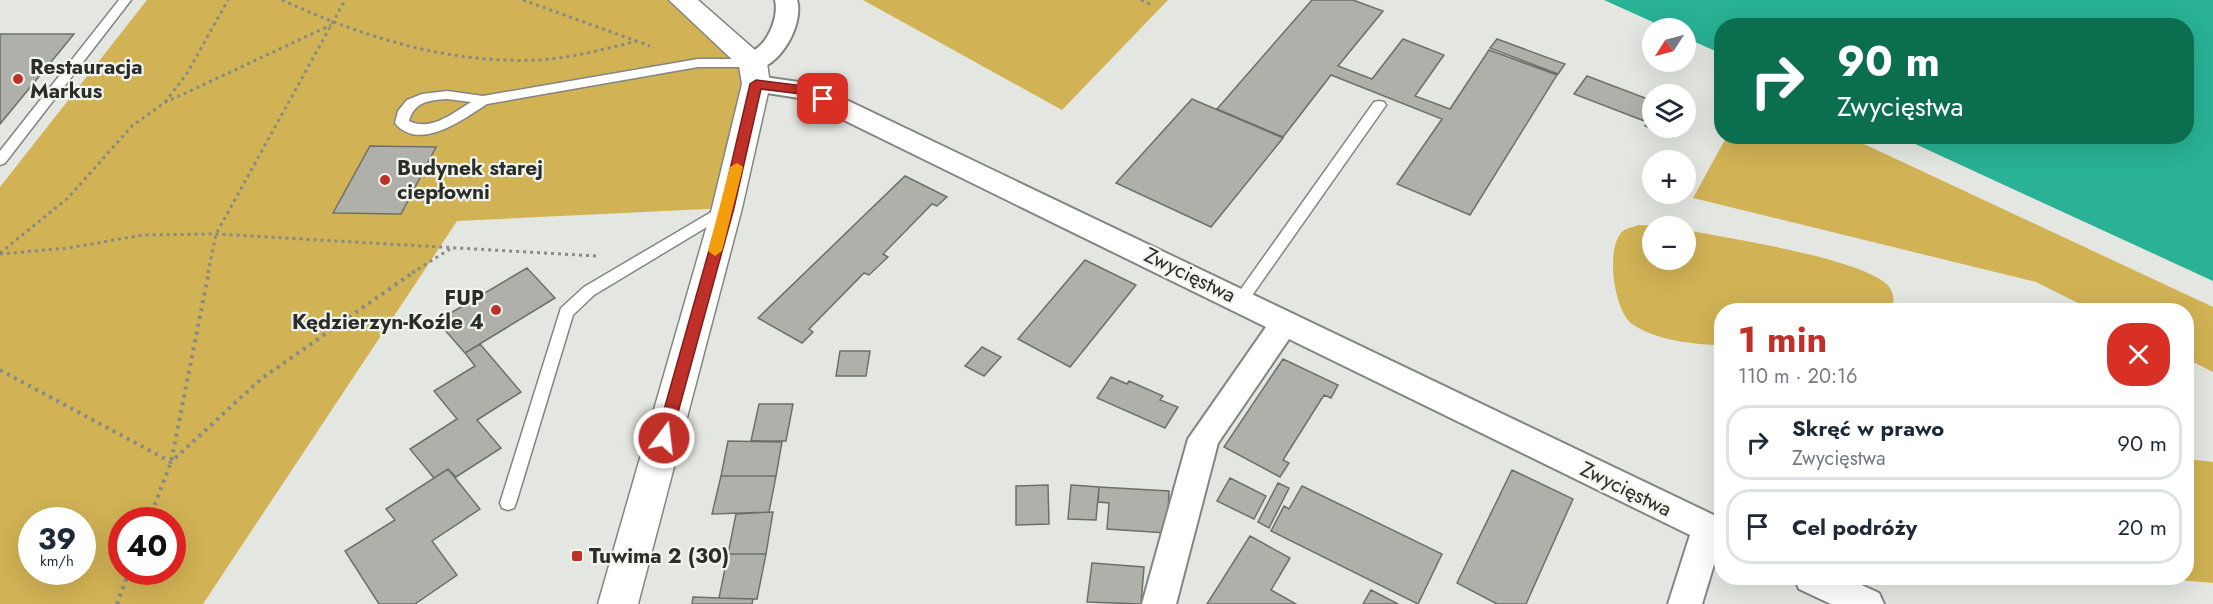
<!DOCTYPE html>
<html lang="pl">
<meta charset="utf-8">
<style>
:root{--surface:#fff;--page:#f2f2f3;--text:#1f2937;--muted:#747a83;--line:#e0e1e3;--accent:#be3028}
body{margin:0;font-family:Jost,sans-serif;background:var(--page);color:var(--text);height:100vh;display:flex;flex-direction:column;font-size:22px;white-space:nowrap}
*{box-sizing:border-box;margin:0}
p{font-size:20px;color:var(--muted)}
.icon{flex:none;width:33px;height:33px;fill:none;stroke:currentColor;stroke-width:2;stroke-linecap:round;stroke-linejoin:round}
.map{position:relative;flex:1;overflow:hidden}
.panel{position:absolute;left:1714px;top:303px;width:480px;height:282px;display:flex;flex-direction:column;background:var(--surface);border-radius:24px;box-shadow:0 6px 24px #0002}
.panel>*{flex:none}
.hud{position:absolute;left:1714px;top:18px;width:480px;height:126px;border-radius:24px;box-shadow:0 6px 24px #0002;background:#0b6e4f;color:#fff;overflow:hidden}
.needle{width:39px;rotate:234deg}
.buttons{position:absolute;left:1642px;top:18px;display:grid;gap:12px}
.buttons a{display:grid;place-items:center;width:54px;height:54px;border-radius:50%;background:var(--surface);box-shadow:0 6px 24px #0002;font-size:30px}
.speed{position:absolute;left:18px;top:507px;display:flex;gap:12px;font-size:30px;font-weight:700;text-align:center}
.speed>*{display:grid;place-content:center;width:78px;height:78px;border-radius:50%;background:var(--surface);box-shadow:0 6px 24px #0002;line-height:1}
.speed small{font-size:15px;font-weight:400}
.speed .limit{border:9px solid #d22;background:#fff;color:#111}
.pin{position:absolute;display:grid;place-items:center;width:51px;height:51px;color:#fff;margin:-26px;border-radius:12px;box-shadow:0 3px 9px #0006}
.me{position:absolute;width:66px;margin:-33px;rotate:15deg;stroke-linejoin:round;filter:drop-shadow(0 0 4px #0008)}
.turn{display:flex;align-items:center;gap:21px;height:126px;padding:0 24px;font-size:27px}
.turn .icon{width:78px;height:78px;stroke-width:2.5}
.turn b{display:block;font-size:42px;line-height:51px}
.round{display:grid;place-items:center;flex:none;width:63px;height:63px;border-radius:24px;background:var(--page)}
.head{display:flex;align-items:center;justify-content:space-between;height:102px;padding:0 24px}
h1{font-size:36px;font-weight:700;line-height:45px;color:var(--accent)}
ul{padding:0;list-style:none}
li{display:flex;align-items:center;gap:18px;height:75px;margin:0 12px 9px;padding:0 12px;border:3px solid var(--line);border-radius:24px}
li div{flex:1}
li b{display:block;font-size:22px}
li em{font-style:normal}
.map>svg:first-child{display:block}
.green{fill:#d1b255;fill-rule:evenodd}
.water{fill:#29b295}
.building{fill:#afb0a9;stroke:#6e6f69;stroke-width:1.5}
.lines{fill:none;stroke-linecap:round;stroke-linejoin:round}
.lane-casing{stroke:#828580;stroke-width:3}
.street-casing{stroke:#828580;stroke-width:4}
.secondary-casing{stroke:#828580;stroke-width:3}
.path-far1{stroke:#878a85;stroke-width:3;stroke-dasharray:3 4;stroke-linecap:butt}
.path{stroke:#878a85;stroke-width:4;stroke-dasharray:3 5;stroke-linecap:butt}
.lane{fill:#fff;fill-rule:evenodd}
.street{fill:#fff;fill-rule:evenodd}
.secondary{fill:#fff;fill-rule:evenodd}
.route{fill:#be3028;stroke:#7c1f1a;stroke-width:1.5}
.slow{fill:#f59e0b}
.poi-dot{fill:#be3028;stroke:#f1f5ee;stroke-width:2}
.labels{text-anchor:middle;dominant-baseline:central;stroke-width:4.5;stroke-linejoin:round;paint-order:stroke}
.poi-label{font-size:21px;font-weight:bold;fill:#2b2d2a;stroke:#f1f5ee;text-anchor:start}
.street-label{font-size:21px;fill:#2b2d2a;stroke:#f1f5ee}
</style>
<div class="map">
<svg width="2213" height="604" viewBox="0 0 2213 604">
<rect width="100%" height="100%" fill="#e4e7e1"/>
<path class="green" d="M147 0H682L753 63 727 208 457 221 203 604H0V187ZM32 520H82V572H32ZM122 520H172V572H122Z
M863 0H1168L1062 110Z
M1727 136 1849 137 2213 307V372L2187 359V310H2092L2036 282 1693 198Z
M1638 225 1667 226H1653V260H1686V230C1725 238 1870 259 1890 288 1895 296 1894 303 1891 310H1722V345C1695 345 1655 340 1632 324 1614 311 1604 245 1624 230 1628 228 1634 227 1638 225Z
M2187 459 2213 462V583L2156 578H2187Z"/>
<path class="water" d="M1604 0H2213V281L1900 137 2187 136V26H1722V54L1686 38V28H1666Z"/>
<path class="building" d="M1312 0H1353L1383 11 1338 66 1372 79 1403 39 1444 55 1415 96 1450 109 1489 50 1557 75 1470 215 1397 184 1442 119 1331 75 1283 137 1217 109Z
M0 34H74L0 124Z
M1497 39 1565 64 1558 74 1490 48Z
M1587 76 1653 101V113L1647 122 1574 94Z
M1192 99 1283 138 1211 227 1116 183Z
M1653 113V128H1678L1673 137 1645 126Z
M370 146 436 147 401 214 333 213Z
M905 176 947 197 937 206 932 204 883 254 888 257 869 275 864 273 809 329 813 332 802 343 758 318Z
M1085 260 1136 285 1070 367 1018 339Z
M527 268 555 298 465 353 437 321Z
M480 344 521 392 477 420 501 448 456 477 448 469 434 478 410 449 457 419 434 391 475 366 465 353Z
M982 347 1001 357 984 376 965 366Z
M840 351H870L866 376H836Z
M1283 359 1338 385 1331 398 1324 395 1283 460 1289 463 1280 477 1224 447Z
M1111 377 1127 384 1129 381 1163 396 1160 400 1178 407 1165 428 1097 398Z
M759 404H793L786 441H751Z
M728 441 782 442 776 476H721Z
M448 469 480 509 432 541 457 575 415 604H379L345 551 395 520 386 509Z
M1512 470 1573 499 1526 604H1497L1457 583Z
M721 476H776L769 512 712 514Z
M1230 478 1266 496 1254 519 1217 501Z
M1278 483 1289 488 1269 528 1258 522Z
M1048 485 1049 524 1016 525V486Z
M1071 485 1099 487 1096 520 1068 519Z
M1302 486 1442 554 1418 604 1271 531 1284 506 1289 509Z
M1099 487 1169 491 1167 533 1107 529 1109 503 1098 502Z
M773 512 766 554H728L736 514Z
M1250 536 1290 558 1271 590 1296 604H1207Z
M728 554H766L757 599 719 598Z
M1092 563 1144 567 1141 604 1087 602Z
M1371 590 1398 604H1363Z
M693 597 719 598 753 599 752 604H692Z"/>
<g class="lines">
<g class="lane-casing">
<path id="lane" d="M119 0H131L5 163 0 165V151Z
M698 59H753L759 63 753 67H698L487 104C465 118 419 153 395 123L398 111 407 100 422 94 447 91 483 96ZM447 99 471 102C453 113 431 132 409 121 414 102 429 100 447 99Z
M1379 101 1384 102 1386 105 1384 108 1246 304H1236L1234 300 1236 296 1374 102Z
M725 204 730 205 732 209 730 213 594 295 573 315 516 503 514 508 508 510 502 508 500 503 561 308 584 287Z"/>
</g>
<g class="street-casing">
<path id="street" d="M775 0H797C805 26 775 77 745 69L741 63C747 53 759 49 765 40 773 29 778 12 775 0Z
M756 76 813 84 1722 519V550L1719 548 1702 604H1668L1690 535 1289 339 1218 443 1176 604H1142L1188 439 1266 327 799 98 747 90 744 84 747 78Z
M1794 578H1846L1879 593 1884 604H1831L1799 589Z"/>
</g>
<g class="secondary-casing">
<path id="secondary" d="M669 0H698L763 57 767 63 770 84 742 208 638 604H598L712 208 742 84 739 66Z"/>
</g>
<path class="path-far1" d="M282 0C363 37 448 64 538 60 572 58 605 49 637 41
M523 0 650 46
M1141 0 1150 4
M165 102 186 75 228 0
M0 253 68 198 132 126 164 103 331 25
M0 254 68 248 143 235 216 234 596 256
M208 273 216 234 345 0
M412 273 453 247"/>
<path class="path" d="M0 370 171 462 261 379 415 271
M149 520 171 462 209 271
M117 604 129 572"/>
<use href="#lane" class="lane"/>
<use href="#street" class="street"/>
<use href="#secondary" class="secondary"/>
</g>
<path class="route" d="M756 80 804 86 829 99 823 103 801 94 761 89 734 208 671 438 664 444 656 438 721 208 750 84Z"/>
<path class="slow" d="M737 163 743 167 722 251 715 256 708 251 730 167Z"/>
<g class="poi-dot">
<circle cx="18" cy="79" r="6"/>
<circle cx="385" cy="180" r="6"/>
<circle cx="496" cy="310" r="6"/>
<rect x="571" y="550" width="12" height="12" rx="3"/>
</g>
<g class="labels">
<g class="poi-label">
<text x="30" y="67">Restauracja<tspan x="30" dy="24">Markus</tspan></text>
<text x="397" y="168">Budynek starej<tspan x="397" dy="24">ciepłowni</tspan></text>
<text x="484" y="298" text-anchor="end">FUP<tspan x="484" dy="24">Kędzierzyn-Koźle 4</tspan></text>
<text x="589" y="556">Tuwima 2 (30)</text>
</g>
<g class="street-label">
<text transform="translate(1190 275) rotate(26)">Zwycięstwa</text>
<text transform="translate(1626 489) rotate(26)">Zwycięstwa</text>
</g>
</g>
</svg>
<div class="buttons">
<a><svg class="needle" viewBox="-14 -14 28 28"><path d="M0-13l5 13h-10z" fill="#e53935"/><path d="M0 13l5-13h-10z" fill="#747a83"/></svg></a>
<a><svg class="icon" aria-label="layers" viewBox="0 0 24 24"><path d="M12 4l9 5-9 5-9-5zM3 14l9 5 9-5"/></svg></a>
<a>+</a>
<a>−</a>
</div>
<div class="speed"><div>39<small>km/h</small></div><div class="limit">40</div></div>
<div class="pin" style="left:823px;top:99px;background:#d93025"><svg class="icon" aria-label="arrive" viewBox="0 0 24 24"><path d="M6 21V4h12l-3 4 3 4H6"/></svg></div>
<svg class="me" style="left:664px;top:438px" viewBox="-20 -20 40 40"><circle r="17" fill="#be3028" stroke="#fff" stroke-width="3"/><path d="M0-11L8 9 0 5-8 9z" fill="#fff"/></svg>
<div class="hud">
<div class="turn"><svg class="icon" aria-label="right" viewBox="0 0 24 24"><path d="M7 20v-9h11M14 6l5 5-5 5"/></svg><div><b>90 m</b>Zwycięstwa</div></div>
</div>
<section class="panel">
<div class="head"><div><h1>1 min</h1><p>110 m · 20:16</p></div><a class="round" style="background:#d93025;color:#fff"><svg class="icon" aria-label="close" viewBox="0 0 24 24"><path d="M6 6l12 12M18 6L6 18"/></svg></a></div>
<ul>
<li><svg class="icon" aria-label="right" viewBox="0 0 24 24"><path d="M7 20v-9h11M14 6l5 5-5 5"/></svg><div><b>Skręć w prawo</b><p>Zwycięstwa</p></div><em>90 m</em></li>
<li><svg class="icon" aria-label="arrive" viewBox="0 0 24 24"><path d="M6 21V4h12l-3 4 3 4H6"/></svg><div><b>Cel podróży</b></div><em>20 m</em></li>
</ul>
</section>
</div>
